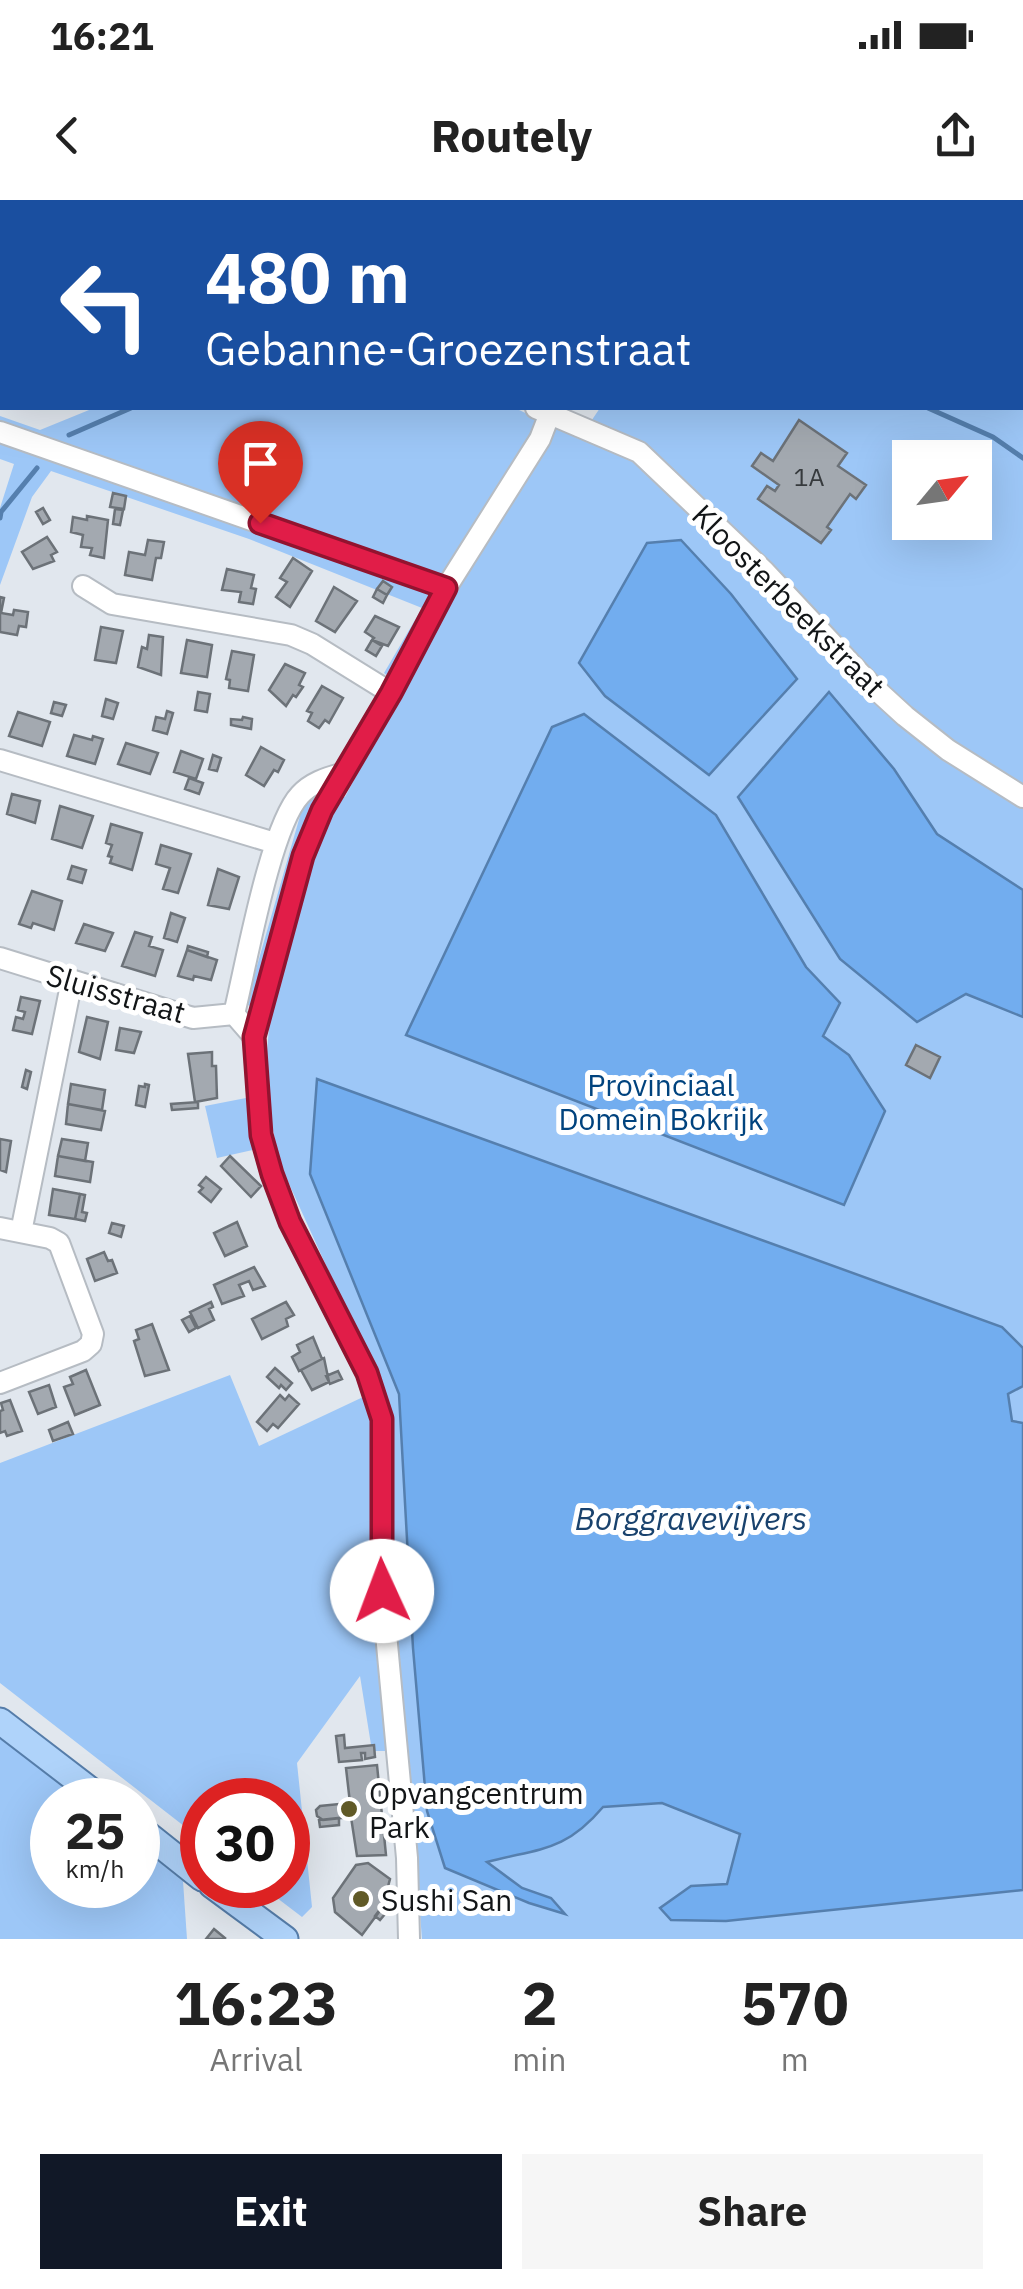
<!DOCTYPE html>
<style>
:root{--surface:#fff;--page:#f6f6f6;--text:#222;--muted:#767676;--accent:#111827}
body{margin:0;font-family:"IBM Plex Sans",sans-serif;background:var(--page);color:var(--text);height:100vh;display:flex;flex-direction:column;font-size:38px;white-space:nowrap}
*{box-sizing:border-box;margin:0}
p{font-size:32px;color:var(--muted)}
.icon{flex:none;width:55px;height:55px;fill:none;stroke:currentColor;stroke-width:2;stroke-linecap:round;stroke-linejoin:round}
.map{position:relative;height:1739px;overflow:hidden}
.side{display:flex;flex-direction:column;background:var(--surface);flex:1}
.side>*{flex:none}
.guide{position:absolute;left:0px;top:0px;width:1025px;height:210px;box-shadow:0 10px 40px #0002;background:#1a4fa0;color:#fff;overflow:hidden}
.needle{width:65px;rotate:61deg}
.fabs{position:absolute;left:892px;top:240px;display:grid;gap:20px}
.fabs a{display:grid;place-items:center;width:100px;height:100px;border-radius:0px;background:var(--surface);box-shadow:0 10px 40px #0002;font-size:50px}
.speed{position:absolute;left:30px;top:1578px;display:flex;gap:20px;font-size:50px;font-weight:700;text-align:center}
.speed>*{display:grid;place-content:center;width:130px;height:130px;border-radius:50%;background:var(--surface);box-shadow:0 10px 40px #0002;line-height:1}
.speed small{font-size:25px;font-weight:400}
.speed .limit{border:15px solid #d22;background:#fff;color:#111}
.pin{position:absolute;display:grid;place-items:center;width:85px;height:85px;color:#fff;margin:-102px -42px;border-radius:50% 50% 50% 0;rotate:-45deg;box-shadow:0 0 10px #0007}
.pin .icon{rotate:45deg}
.me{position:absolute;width:110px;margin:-55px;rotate:358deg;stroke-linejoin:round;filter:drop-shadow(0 0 8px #0008)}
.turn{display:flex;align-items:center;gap:35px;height:210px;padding:0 40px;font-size:45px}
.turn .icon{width:130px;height:130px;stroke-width:2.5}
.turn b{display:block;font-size:70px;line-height:85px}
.eta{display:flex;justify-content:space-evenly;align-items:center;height:170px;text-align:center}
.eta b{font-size:60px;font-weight:700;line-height:70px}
.primary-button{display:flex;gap:20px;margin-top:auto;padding:20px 40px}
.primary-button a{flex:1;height:115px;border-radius:0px;background:var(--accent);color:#fff;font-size:40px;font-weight:700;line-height:115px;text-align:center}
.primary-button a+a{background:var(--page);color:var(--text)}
.status{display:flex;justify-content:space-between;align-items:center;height:70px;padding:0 50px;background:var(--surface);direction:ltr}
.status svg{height:28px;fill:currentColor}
header{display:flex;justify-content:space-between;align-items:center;height:130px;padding:0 40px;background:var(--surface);font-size:45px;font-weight:700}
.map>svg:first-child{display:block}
.built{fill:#d0dce9}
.green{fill:#9dc7f7;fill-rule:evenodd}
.water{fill:#72adef;stroke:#557fae;stroke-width:2.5}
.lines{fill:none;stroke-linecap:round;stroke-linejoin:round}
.stream{stroke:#557fae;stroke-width:5}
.building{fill:#a3a9b0;stroke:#6c7278;stroke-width:2.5}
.minor-casing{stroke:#b6bcc3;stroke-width:24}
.major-casing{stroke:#567da9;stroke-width:29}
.minor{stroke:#fff;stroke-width:20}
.major{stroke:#afd3fa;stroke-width:25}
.route-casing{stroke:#92132f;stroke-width:25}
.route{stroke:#e11d48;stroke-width:18}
.poi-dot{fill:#615a27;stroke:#fff;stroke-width:4}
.labels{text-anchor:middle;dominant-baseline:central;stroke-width:10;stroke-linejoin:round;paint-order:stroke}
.number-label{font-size:25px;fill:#363a3d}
.street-label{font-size:30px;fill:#121517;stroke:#fff}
.park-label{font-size:30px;fill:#00437e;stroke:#fff}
.poi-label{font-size:30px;fill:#121517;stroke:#fff;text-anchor:start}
.water-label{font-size:32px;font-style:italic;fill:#19426d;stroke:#fff}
</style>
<div class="status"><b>16:21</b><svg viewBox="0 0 49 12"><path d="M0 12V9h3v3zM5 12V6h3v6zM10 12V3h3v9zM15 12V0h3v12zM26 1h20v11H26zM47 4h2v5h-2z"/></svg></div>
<header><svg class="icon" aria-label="back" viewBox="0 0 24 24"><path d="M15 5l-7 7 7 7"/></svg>Routely<svg class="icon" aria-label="share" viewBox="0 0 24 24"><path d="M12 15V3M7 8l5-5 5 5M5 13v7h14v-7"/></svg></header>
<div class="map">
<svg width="1023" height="1739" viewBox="0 0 1023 1739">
<rect width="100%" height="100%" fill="#e1e7ee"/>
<path class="built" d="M692 0H878L690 2Z"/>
<path class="green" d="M431 0H692L432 2Z
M878 0H1023V1739H422L407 1551H372L360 1476 297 1563 312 1707 302 1717 260 1685H288V1600H202V1640L0 1483V1263L230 1175 259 1246 378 1190 364 1149 280 964 264 887 270 816 246 804 302 609 317 592 345 597 402 488 384 473 422 408 249 339 51 271 32 297 0 385V308L14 264 0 259V216L40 230 94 208H515L579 239 600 208H1022V2H876ZM910 258H975V322H910Z
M246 898 257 949 217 958 205 906Z
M0 1537 80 1600H52V1685H138V1645L183 1681 187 1739H0Z"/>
<path class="water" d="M681 340 731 394 797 479 709 575 605 496 579 463 647 343Z
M829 492 894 569 937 634 1023 690V817L966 794 917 822 840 759 738 597Z
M584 514 716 615 806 767 840 803 823 836 849 855 885 911 844 1005 406 835 552 527Z
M317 879 1002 1127 1023 1148V1186L1008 1194 1012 1221 1023 1223V1690L726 1721 671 1720 660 1708 691 1686 727 1684 740 1634 662 1603 603 1607C565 1652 540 1648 487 1662L522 1688 551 1698 565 1714 529 1703 445 1668 427 1611 413 1448 399 1194 310 974Z"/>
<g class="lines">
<path class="stream" d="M928 208 993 237 1023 258
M69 235 131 208
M0 318 1 312 37 268"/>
</g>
<path class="building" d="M799 220 847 253 838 266 866 285 856 299 850 294 827 327 831 330 821 343 758 299 767 286 775 291 779 285 752 266 761 253 773 261Z
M113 293 126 296 124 309 110 307Z
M43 308 50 320 43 324 36 312Z
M115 309 123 310 120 325 113 324Z
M87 316 108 320 104 358 90 355 92 348 81 347 83 335 71 332 73 317 87 320Z
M47 337 57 352 51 355 54 361 33 369 22 352Z
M148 340 164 342 161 358H156L152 380 125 375 129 352 145 355Z
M293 358 312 371 290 407 276 397 287 382 280 378Z
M227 369 254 375 251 388 256 389 253 404 239 402 241 392 222 390Z
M383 381 392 387 387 395 377 389Z
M334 387 357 401 335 432 316 421Z
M377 389 387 395 383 403 373 397Z
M0 397 4 398 1 413 13 415 14 410 28 412 26 427 19 426 17 435 0 432Z
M375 416 399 427 388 446 372 440 374 438 365 432Z
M101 427 123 431 116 463 95 460Z
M149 435 163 437 161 475 138 467 142 447 147 449Z
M187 440 212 445 207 477 181 473Z
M372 440 382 446 376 456 366 450Z
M232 451 254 455 248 491 229 488 230 480 226 479Z
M285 464 305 473 299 485 303 487 296 497 293 495 286 506 269 490Z
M322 486 343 498 329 523 325 520 319 528 308 521 312 513 307 511Z
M198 492 210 494 207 512 195 510Z
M106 499 118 503 113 519 102 516Z
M54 502 66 505 62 516 51 513Z
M167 511 173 513 167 534 153 530 156 517 165 519Z
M18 512 50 522 42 546 9 536Z
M243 517 252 519 251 529 231 525V519L242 520Z
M74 535 92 540 93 536 103 539 95 564 67 556Z
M126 543 158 553 150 574 118 564Z
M261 547 284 560 278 572 274 570 264 586 246 575Z
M181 551 203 559 196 579 174 572Z
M213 555 221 558 217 571 209 569Z
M189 578 203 583 199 594 185 589Z
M12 594 40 601 35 623 7 614Z
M60 606 93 616 82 648 52 639Z
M111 624 142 633 132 670 110 663 112 657 108 656 112 645 106 643Z
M161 645 191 654 178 693 163 689 170 668 156 664Z
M72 666 86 670 82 683 68 679Z
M218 669 239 677 229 709 208 705Z
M32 691 62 701 54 730 33 723 31 728 19 724Z
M171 713 185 718 177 742 164 738Z
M84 724 113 733 105 751 76 743Z
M135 732 152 737 149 746 163 750 155 776 122 766Z
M188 746 208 752 207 757 187 750Z
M187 750 217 760 211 780 194 776 193 780 178 776Z
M21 797 40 801 32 834 13 830 16 817 23 819 25 812 18 810Z
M87 817 108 822 100 859 79 852Z
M120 828 141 832 134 853 116 850Z
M916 845 940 857 930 878 906 865Z
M212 852V866H216L217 898 195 902 188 854Z
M26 870 31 872 27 889 22 887Z
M71 884 105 890 102 910 68 904Z
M145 884 149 885 145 907 136 905 139 886 145 887Z
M198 902V908L172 910 171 904Z
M68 904 105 911 101 930 66 924Z
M0 939 11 941 6 972 0 970Z
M62 939 88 943 85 961 58 956Z
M58 956 93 962 90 982 55 976Z
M230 956 261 986 251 997 221 966Z
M206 977 221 989 211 1002 199 992 203 988 199 985Z
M53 989 80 994 75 1019 49 1015Z
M80 994 85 995 82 1012 87 1013 85 1021 75 1019Z
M237 1022 247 1046 225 1056 214 1033Z
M112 1023 124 1026 121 1037 109 1033Z
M104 1052 108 1061 112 1060 117 1073 95 1081 87 1059Z
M254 1067 265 1086 253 1090 249 1081 239 1085 244 1096 222 1104 214 1085Z
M211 1102 213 1107 209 1109 214 1120 198 1128 190 1112Z
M286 1102 294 1115 286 1119 288 1126 262 1139 252 1119Z
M190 1116 196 1128 189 1132 182 1120Z
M152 1124 169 1170 145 1176 134 1141 139 1139 136 1130Z
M313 1137 322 1159 299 1171 292 1157 300 1152 297 1145Z
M324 1158 329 1182 312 1190 301 1170Z
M275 1168 292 1183 286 1190 281 1185 279 1188 267 1177Z
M86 1170 100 1205 75 1215 64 1187 73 1184 70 1177Z
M338 1171 342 1179 330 1184 326 1176Z
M49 1185 56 1207 38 1214 29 1192Z
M280 1195 285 1200 289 1195 299 1204 278 1228 273 1224 267 1231 257 1222Z
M10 1200 22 1231 7 1236 5 1231 0 1233V1211L3 1210 1 1203Z
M68 1222 73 1234 53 1241 49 1230Z
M344 1535 345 1548 374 1545 375 1557 365 1559V1553H361L362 1560 339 1562 336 1536Z
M377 1565 386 1655 357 1656 351 1617 323 1620 317 1616 316 1610 320 1606 350 1603 346 1568Z
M339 1618V1625L320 1627 319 1620Z
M368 1663 390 1679 386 1694 390 1697 362 1735 335 1712 333 1698 356 1665Z
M387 1700 390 1708 380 1720 375 1716Z
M214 1729 225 1738 224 1739H206Z"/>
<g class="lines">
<g class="minor-casing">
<path id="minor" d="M212 0 213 2
M414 0 415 2
M0 87 2 88
M536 208 639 252 765 372 870 484 905 516 948 550 1023 597
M0 232 446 388
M83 386 112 404 291 435 312 444 391 493
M0 560 275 643
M0 758 193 818 234 814
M254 837 234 814C246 766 270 627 300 595 311 583 326 578 341 574
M0 1028 50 1038 59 1043 93 1134 91 1144 83 1151 0 1183
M21 1032 72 780
M409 1739 407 1658 382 1391V1219L367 1173 290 1022 272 974 261 935 254 837 303 656 322 610 391 493 446 388 540 239 550 213"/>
</g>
<g class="major-casing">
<path id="major" d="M0 1521 103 1600
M138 1627 202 1678
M212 1685 285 1739"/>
</g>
<use href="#minor" class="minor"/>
<use href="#major" class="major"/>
</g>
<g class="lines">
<g class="route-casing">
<path id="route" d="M260 323 446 388 391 493 322 610 303 656 254 837 261 935 272 974 290 1022 367 1173 382 1219V1391"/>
</g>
<use href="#route" class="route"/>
</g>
<g class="poi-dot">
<circle cx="349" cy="1609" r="10"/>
<circle cx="361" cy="1699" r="10"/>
</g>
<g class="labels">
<g class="number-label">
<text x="809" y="276">1A</text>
</g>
<g class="street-label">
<text transform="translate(789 400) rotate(45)">Kloosterbeekstraat</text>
<text transform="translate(116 793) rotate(16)">Sluisstraat</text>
</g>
<g class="park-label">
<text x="661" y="884">Provinciaal<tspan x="661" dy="34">Domein Bokrijk</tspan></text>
</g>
<g class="poi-label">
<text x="369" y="1592">Opvangcentrum<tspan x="369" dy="34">Park</tspan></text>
<text x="381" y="1699">Sushi San</text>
</g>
<g class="water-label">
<text x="691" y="1318">Borggravevijvers</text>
</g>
</g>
</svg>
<div class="fabs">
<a><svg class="needle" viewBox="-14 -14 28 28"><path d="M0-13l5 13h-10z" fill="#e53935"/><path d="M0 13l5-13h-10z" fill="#767676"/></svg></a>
</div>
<div class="speed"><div>25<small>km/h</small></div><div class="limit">30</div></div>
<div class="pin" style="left:260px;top:323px;background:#d93025"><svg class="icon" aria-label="arrive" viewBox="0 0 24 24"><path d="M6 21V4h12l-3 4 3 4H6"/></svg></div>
<svg class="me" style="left:382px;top:1391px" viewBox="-20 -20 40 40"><circle r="19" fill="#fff"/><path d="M0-13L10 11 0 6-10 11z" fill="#e11d48"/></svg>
<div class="guide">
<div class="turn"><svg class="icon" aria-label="left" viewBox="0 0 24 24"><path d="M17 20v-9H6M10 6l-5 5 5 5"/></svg><div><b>480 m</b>Gebanne-Groezenstraat</div></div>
</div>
</div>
<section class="side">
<div class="eta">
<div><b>16:23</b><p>Arrival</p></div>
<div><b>2</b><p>min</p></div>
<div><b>570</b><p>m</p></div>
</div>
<div class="primary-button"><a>Exit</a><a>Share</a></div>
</section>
